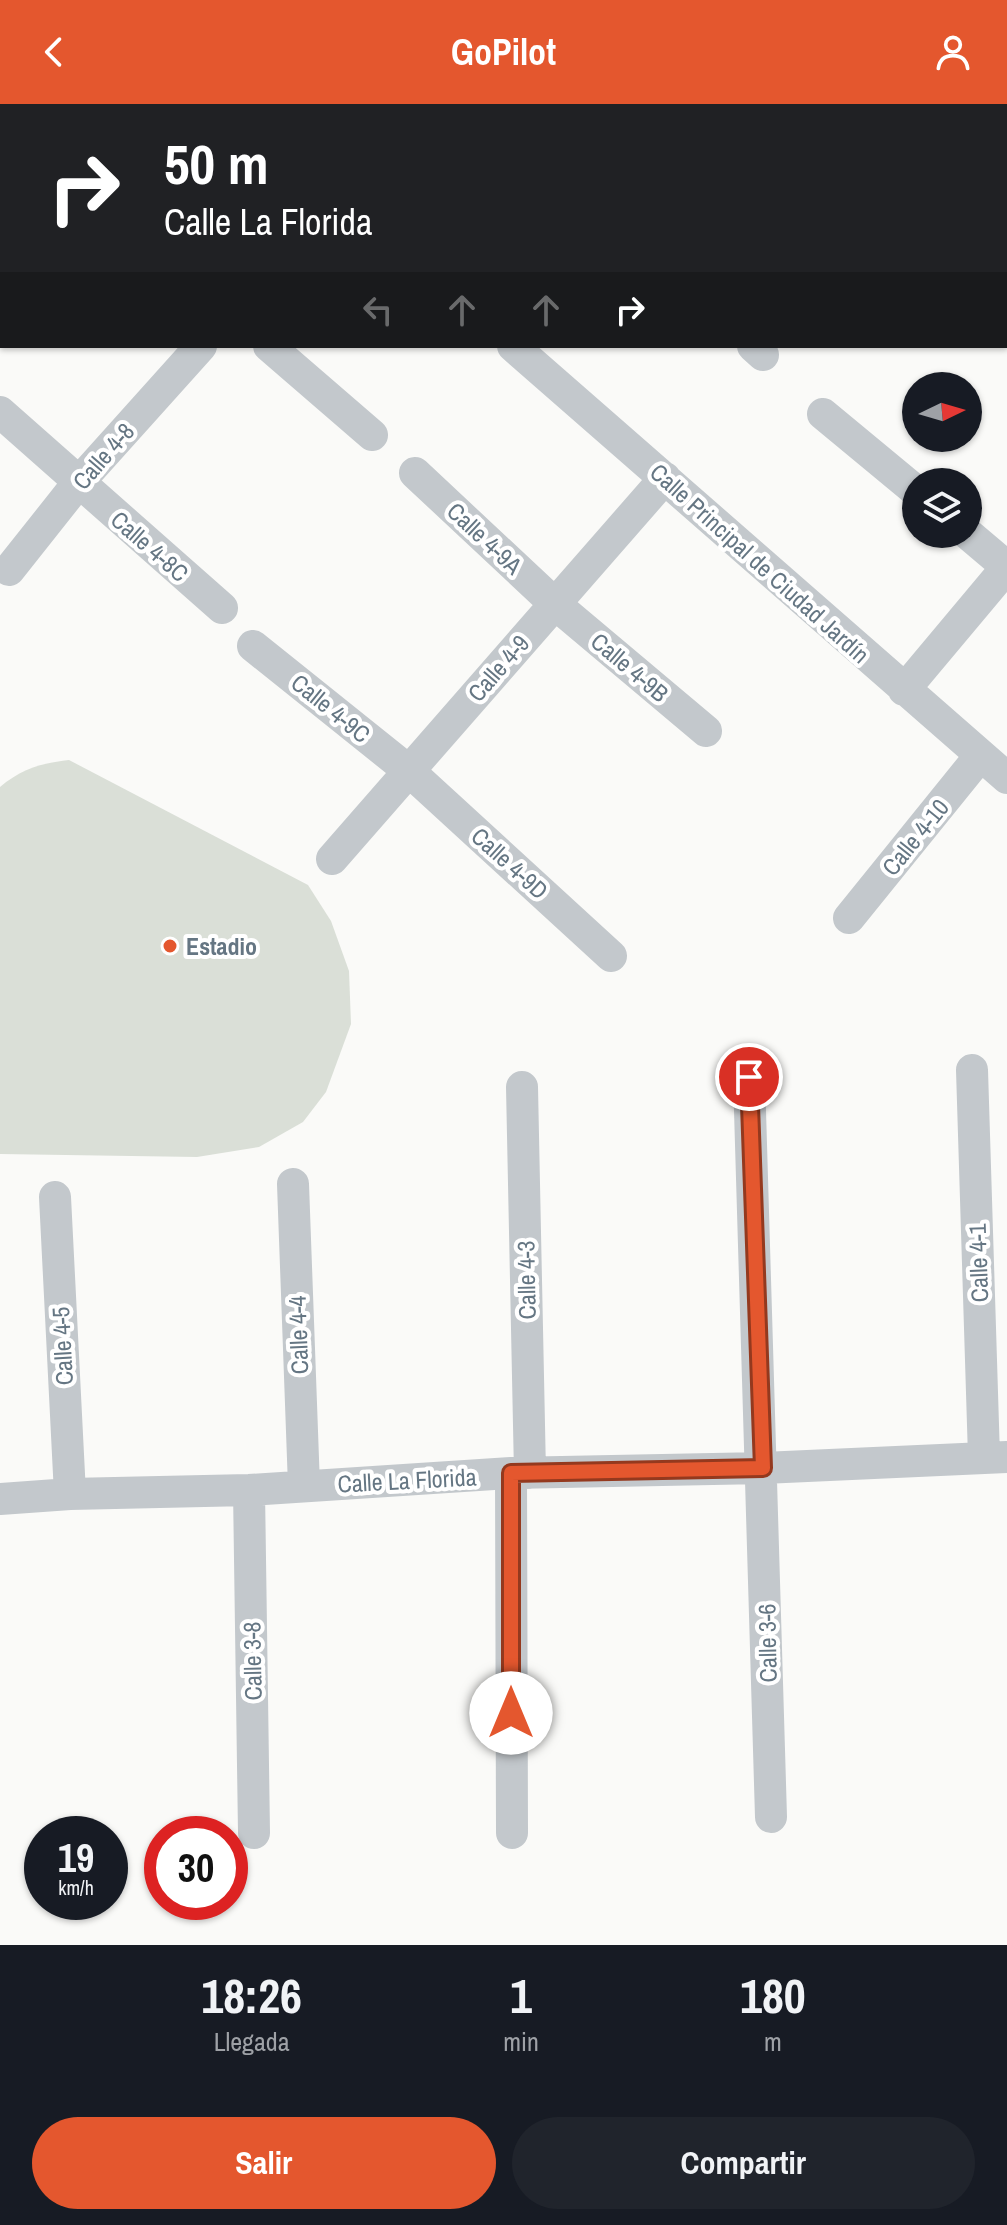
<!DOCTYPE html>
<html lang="es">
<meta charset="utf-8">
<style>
:root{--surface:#171b24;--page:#20242c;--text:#f1f3f6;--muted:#9ea1a6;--accent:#e4572e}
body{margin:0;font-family:"Archivo Narrow",sans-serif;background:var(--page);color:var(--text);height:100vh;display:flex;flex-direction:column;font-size:30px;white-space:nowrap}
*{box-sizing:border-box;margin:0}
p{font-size:26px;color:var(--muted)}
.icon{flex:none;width:44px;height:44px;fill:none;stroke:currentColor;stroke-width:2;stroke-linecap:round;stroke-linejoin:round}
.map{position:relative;height:1841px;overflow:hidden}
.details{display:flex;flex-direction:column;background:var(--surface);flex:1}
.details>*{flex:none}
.top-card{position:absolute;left:0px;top:0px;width:1008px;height:244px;box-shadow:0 2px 6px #0004;background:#202124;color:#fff;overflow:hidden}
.needle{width:52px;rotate:85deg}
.tools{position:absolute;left:902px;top:268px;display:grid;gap:16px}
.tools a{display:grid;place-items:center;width:80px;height:80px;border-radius:50%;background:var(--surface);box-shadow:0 2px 6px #0004;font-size:40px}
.speed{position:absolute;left:24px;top:1712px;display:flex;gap:16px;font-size:40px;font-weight:700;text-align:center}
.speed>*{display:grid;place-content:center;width:104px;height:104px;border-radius:50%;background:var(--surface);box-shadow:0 2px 6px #0004;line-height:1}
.speed small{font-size:20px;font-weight:400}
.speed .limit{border:12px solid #d22;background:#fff;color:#111}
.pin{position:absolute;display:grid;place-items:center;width:68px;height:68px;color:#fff;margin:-34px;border:4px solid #fff;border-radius:50%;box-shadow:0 2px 8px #0007}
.me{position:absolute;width:88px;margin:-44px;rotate:0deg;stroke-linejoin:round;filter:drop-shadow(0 0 6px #0008)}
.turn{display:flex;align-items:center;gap:28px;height:168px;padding:0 32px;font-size:36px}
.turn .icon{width:104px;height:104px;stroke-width:2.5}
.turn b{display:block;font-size:56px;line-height:68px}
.lanes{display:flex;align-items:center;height:76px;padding:0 32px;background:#0003;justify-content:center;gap:40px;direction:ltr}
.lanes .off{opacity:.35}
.eta{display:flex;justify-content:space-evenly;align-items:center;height:136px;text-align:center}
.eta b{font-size:48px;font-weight:800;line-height:56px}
.action{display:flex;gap:16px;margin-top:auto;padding:16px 32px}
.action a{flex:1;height:92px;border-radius:48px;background:var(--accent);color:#fff;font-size:32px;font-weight:800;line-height:92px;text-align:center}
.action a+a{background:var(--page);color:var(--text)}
header{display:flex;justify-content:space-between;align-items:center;height:104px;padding:0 32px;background:var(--accent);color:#fff;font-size:36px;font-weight:800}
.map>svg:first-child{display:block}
.green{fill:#dadfd7}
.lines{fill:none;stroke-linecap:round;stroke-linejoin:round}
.minor{stroke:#c3c8cc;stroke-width:32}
.route-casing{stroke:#94391e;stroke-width:20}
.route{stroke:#e4572e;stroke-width:14}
.poi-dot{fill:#e4572e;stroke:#fff;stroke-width:3}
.labels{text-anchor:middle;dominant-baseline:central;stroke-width:8;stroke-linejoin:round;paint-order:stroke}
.street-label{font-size:24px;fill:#657683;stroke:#fff}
.poi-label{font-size:24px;font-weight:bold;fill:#657683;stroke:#fff;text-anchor:start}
</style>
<header><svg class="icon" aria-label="back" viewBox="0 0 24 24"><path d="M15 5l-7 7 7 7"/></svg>GoPilot<svg class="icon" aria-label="person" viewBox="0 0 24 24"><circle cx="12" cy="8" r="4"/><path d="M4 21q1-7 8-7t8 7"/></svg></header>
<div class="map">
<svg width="1007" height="1841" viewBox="0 0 1007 1841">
<rect width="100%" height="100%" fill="#fafaf8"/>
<path class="green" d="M69 656 308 781 331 817 349 867 351 920 326 988 303 1018 259 1043 197 1053 0 1050V683C21 665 42 659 69 656Z"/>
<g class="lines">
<path class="minor" d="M221 0 223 2
M475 0 477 2
M820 0 822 2
M655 2 656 0
M1006 178H1007
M269 242 372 331
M513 242 1007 674
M753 242 763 251
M0 308 222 504
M823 310 916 387
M415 369 555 500 706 627
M968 430 1007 463
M9 466 78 379 201 242
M253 542 409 667 611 852
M904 586 1007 463
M332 755 665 374
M849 814 980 652
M972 966 984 1353
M749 973 771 1713
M522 983 530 1369
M293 1080 304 1382
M55 1093 70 1390
M511 1369 512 1729
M249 1386 254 1729
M0 1395 70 1390 249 1386 511 1369 763 1364 1007 1353"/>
</g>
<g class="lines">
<g class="route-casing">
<path id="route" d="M511 1609V1369L763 1364 749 973"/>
</g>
<use href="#route" class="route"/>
</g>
<circle class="poi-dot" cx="170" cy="842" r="8"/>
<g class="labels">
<g class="street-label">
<text transform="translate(103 352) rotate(-49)">Calle 4-8</text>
<text transform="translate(485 434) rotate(43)">Calle 4-9A</text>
<text transform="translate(150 442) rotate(41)">Calle 4-8C</text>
<text transform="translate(760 459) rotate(42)">Calle Principal de Ciudad Jardín</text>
<text transform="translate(630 563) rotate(40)">Calle 4-9B</text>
<text transform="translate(498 564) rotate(-49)">Calle 4-9</text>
<text transform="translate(331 604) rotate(39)">Calle 4-9C</text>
<text transform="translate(915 733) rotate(-51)">Calle 4-10</text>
<text transform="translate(510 759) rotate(42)">Calle 4-9D</text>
<text transform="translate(978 1159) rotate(-92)">Calle 4-1</text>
<text transform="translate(526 1176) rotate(-91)">Calle 4-3</text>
<text transform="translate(298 1231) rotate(-92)">Calle 4-4</text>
<text transform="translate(62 1242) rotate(-93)">Calle 4-5</text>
<text transform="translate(407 1376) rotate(-3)">Calle La Florida</text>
<text transform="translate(767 1539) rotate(-91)">Calle 3-6</text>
<text transform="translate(252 1557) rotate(-91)">Calle 3-8</text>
</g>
<g class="poi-label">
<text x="186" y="842">Estadio</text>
</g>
</g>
</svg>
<div class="tools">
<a><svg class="needle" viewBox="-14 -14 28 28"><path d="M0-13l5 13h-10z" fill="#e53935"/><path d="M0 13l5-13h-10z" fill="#9ea1a6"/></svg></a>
<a><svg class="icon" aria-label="layers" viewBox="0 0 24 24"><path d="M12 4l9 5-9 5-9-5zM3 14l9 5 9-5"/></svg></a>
</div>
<div class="speed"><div>19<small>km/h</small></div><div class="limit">30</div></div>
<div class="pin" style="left:749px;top:973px;background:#d93025"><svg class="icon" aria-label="arrive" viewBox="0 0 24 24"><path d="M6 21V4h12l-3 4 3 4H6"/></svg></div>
<svg class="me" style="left:511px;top:1609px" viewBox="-20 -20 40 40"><circle r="19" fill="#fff"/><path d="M0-13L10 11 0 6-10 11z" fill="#e4572e"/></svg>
<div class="top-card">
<div class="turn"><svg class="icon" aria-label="right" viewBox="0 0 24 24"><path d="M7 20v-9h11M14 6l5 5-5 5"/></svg><div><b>50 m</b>Calle La Florida</div></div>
<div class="lanes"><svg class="icon off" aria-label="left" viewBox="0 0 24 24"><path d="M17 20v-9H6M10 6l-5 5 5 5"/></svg><svg class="icon off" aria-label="ahead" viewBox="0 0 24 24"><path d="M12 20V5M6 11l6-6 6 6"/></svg><svg class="icon off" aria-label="ahead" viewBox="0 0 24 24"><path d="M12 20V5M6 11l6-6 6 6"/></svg><svg class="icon" aria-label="right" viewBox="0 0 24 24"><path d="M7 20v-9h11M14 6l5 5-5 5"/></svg></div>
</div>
</div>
<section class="details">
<div class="eta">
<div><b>18:26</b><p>Llegada</p></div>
<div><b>1</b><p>min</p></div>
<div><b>180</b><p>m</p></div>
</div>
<div class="action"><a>Salir</a><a>Compartir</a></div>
</section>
